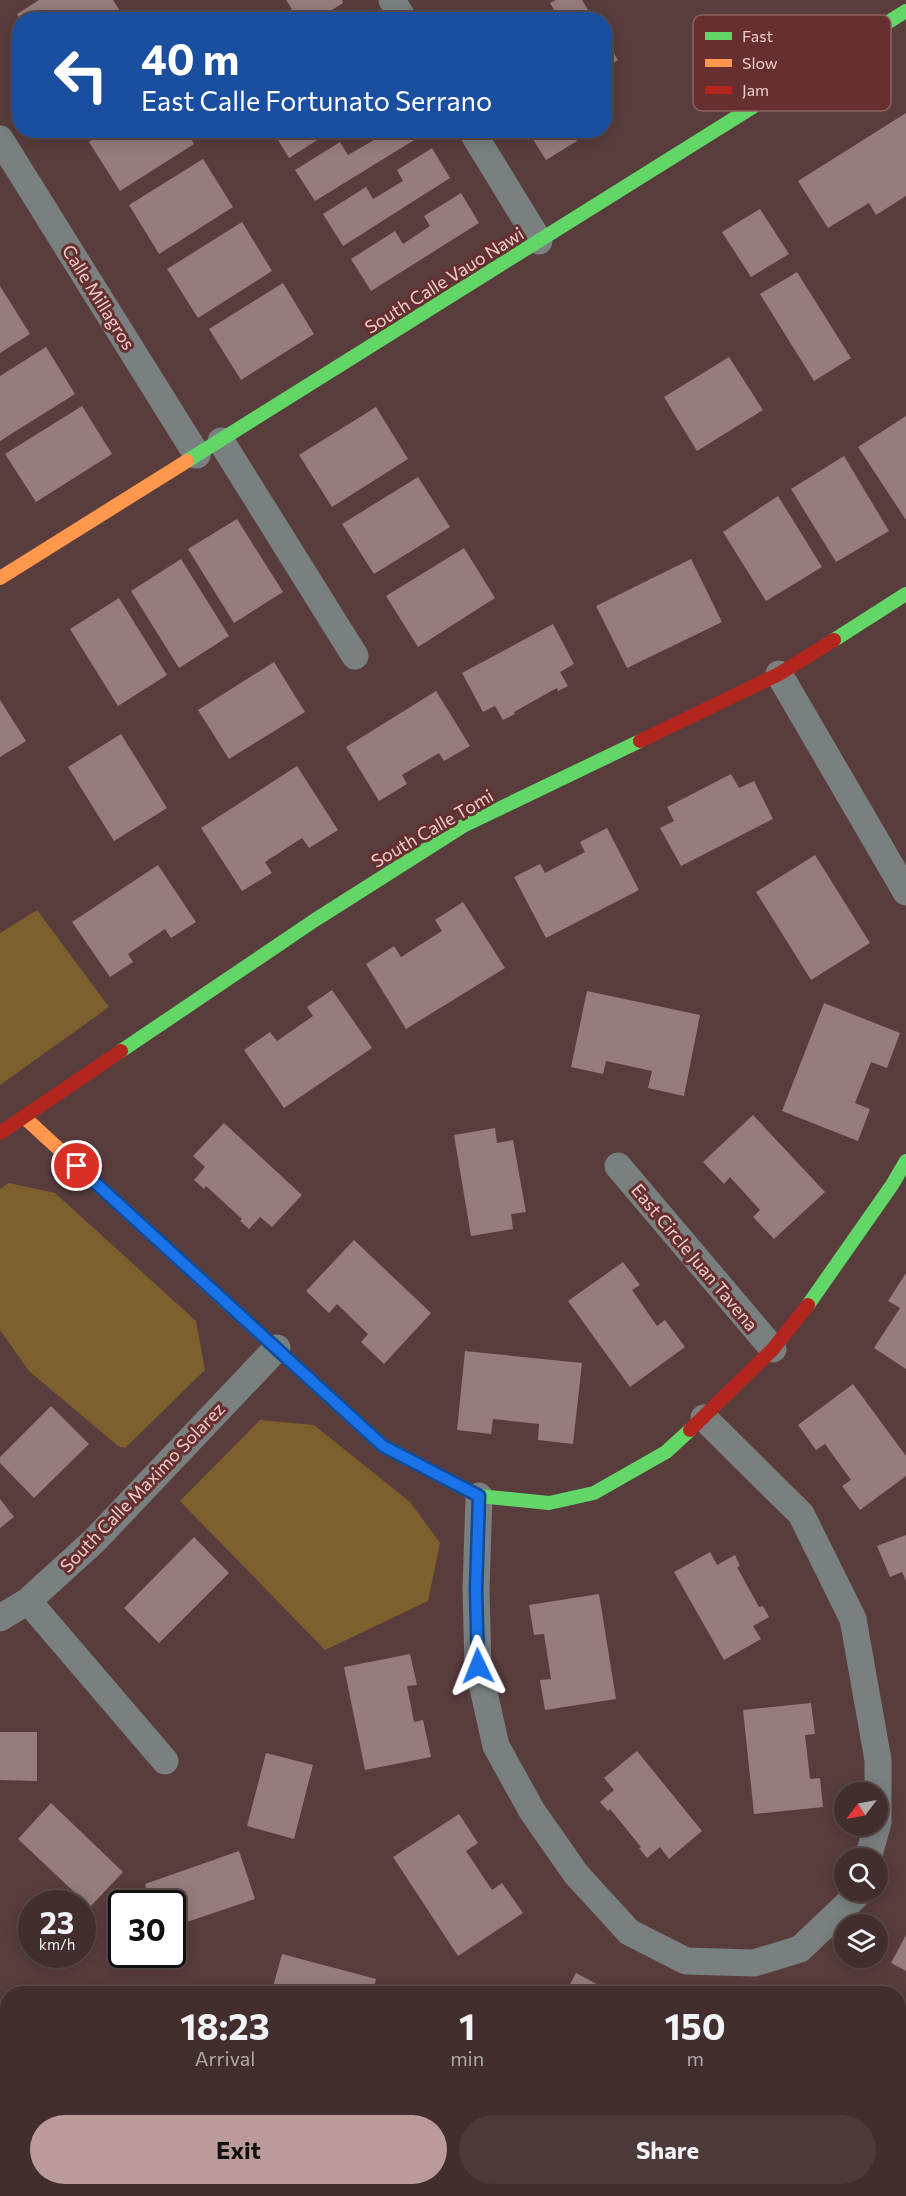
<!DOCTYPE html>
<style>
:root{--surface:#432e2e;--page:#4d3a3a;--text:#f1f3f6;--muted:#afa8aa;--line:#5b4a4a;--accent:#bb9b99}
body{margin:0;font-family:Commissioner,sans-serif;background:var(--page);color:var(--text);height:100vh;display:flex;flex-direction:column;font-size:22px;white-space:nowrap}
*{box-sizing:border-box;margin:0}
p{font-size:20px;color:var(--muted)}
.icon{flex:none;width:33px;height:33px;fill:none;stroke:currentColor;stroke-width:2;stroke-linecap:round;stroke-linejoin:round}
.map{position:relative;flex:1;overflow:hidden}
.drawer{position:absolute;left:0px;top:1986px;width:906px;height:210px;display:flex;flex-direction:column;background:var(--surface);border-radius:24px 24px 0 0;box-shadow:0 3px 15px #0003,0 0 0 2px var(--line)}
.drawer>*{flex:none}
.hud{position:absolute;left:12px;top:12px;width:600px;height:126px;border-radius:24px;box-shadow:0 3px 15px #0003,0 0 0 2px var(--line);background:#1a4fa0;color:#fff;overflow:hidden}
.needle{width:39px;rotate:238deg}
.controls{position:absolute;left:834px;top:1782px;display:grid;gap:12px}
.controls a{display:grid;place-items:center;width:54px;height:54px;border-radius:50%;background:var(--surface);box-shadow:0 3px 15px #0003,0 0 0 2px var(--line);font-size:30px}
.speed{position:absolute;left:18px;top:1890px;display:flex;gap:12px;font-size:30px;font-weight:700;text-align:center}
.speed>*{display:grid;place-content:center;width:78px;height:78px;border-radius:50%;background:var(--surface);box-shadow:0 3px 15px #0003,0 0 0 2px var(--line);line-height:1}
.speed small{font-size:15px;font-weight:400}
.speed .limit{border:3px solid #111;border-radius:9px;background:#fff;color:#111}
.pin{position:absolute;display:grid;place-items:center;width:51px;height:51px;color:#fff;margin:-26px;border:3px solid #fff;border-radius:50%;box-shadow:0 2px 6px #0007}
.me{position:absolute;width:66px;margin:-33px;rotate:358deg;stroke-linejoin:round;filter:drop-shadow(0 0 4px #0008)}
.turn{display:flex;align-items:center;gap:21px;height:126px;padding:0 30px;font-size:27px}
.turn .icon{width:78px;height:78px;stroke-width:2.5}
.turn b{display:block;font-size:42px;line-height:51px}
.eta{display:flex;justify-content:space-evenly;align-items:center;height:102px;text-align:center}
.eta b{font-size:36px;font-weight:700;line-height:42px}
.button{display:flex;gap:12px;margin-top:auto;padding:12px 30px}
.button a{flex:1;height:69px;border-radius:36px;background:var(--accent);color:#111;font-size:24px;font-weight:700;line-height:69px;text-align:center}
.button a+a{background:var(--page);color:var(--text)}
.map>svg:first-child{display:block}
.green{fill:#7c602d}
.building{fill:#967c7c}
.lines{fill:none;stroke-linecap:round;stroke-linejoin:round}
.lane{stroke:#7a7f7f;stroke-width:14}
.street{stroke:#7a7f7f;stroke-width:27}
.fast{stroke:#63d668;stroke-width:14}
.slow{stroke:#ff974d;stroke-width:14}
.jam{stroke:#b3261e;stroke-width:14}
.route-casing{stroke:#114b97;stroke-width:15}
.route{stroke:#1a73e8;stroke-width:10}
.labels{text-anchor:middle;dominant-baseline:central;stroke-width:6;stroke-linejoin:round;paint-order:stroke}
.street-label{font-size:18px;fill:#f0cdcb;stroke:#663030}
.key{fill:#663030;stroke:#8f5f5e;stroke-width:1.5}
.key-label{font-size:16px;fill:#f0cdcb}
</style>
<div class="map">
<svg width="906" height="2196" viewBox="0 0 906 2196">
<rect width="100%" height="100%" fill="#593d3d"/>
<path class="green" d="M37 910 109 1007 0 1085V933Z
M9 1183 55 1193 196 1321 205 1370 125 1448 118 1446 29 1371 0 1330V1189Z
M260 1420 314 1425 410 1502 440 1543 428 1601 325 1650 180 1501Z"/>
<path class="building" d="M39 0H113L123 16 118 20H20L17 14Z
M286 0H342L343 3 316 20H275L292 9Z
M556 0H582L594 20H560L550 3Z
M604 37 618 60 604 68Z
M906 113V196L876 215 869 203 828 228 798 181Z
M107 130H186L194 144 120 191 89 142Z
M272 130H333L289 158Z
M368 130H422L424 134 315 201 295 170 340 142 348 155 374 140Z
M527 130H571L577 141 546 160Z
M432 148 450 178 343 246 323 214 366 187 373 199 403 181 397 170Z
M203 159 233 207 159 254 129 205Z
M461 193 479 223 371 291 351 259 395 231 403 244 430 226 424 216Z
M760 209 789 254 751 277 722 232Z
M242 222 272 271 198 318 167 269Z
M797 272 851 358 814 381 760 294Z
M283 283 314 334 241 380 209 329Z
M0 286 30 334 0 353Z
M46 347 75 394 0 441V376Z
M729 357 763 410 697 451 664 397Z
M82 406 112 454 36 502 5 454Z
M376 407 408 459 332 507 299 455Z
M906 416V520L858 447Z
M844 456 889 531 836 562 791 489Z
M418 477 450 527 374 574 342 524Z
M778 496 822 567 766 601 723 532Z
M237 519 283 592 234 623 188 549Z
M464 548 495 598 418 647 386 596Z
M181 559 229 636 179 668 131 591Z
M691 559 722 622 627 668 596 606Z
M119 598 167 675 118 706 70 629Z
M553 624 574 664 560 672 568 686 558 691 557 688 514 712 515 714 503 720 495 706 483 712 462 673Z
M274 662 305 712 229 759 198 710Z
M436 691 470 746 444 761 439 753 402 775 407 784 379 801 346 747Z
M0 700 26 741 0 757Z
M121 734 167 808 114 841 68 767Z
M297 766 338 830 309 848 302 838 265 862 272 873 242 891 201 828Z
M731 774 739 788 754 781 773 819 681 866 660 828 674 821 667 807Z
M607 828 639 890 546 938 514 877 540 864 545 873 585 852 580 842Z
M815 855 870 943 811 980 756 892Z
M158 865 196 922 171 938 165 929 128 954 133 962 110 977 72 922Z
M463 902 505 968 406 1029 366 964 394 946 401 957 442 931 435 920Z
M332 990 372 1048 284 1108 244 1050 270 1032 277 1041 313 1016 307 1007Z
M587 991 700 1015 684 1096 648 1088 652 1071 606 1061 603 1074 571 1067Z
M824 1003 900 1033 887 1068 871 1062 855 1103 870 1109 858 1141 782 1111Z
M753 1115 825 1192 774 1239 753 1217 760 1210 730 1177 724 1184 703 1162Z
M224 1123 302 1195 272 1227 260 1217 249 1229 240 1221 242 1219 206 1186 204 1189 194 1180 205 1167 193 1156Z
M495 1128 497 1143 513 1140 526 1212 511 1214 513 1229 471 1236 454 1135Z
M354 1240 431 1313 384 1364 361 1342 368 1334 337 1304 329 1313 306 1291Z
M623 1262 640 1285 632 1290 657 1326 665 1320 685 1347 630 1387 568 1301Z
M906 1273V1369L874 1348 900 1308 888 1301Z
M465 1351 582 1363 573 1444 538 1440 539 1424 493 1419 491 1434 457 1430Z
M853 1384 906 1456V1476L860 1510 842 1486 851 1480 825 1444 816 1450 798 1425Z
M51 1406 89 1444 34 1498 0 1463V1457Z
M0 1499 14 1517 0 1528Z
M906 1535V1581L902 1572 890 1577 877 1546Z
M194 1537 229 1573 159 1643 124 1608Z
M710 1552 717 1565 735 1555 740 1566 737 1567 759 1607 763 1606 769 1617 753 1626 761 1639 724 1660 674 1572Z
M599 1594 616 1699 545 1710 540 1680 551 1679 544 1634 534 1635 529 1605Z
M410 1654 417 1685 407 1686 414 1722 423 1720 431 1757 365 1770 344 1667Z
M811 1703 815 1734 805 1735 810 1779 820 1778 823 1807 754 1814 743 1710Z
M0 1732H37V1781L0 1780Z
M637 1751 702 1831 669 1859 660 1847 647 1858 639 1848 641 1847 610 1809 608 1811 600 1802 614 1790 604 1778Z
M266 1753 313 1765 294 1839 247 1826Z
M51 1803 123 1872 90 1907 18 1839Z
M459 1814 478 1843 466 1851 492 1890 502 1883 523 1913 458 1956 393 1857Z
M239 1851 255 1899 172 1927V1904H151L145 1884Z
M906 1935V1971L891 1963Z
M282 1954 376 1979 372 1994H271Z
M576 1973 602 1987 598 1994H565Z
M898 2177 906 2179V2196H889L891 2188H898Z
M111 2188H370L366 2196H125Z
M425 2188H452L466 2196H421Z
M842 2189 868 2195V2196H840Z"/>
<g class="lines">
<path class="lane" d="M597 2188 619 2196"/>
<path class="street" d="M392 0 404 20
M471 130 539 241
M0 139 197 455
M221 441 355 656
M779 674 906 892
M618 1166 773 1349
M704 1418 801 1514 853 1619 878 1760V1822
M479 1496 476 1590 478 1666 496 1746 532 1811 576 1874 629 1932 686 1961 754 1963 800 1949 857 1895 858 1892
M28 1601 165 1761
M0 1618 28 1601 95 1540 277 1348
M868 1858 877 1826"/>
<path class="fast" d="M187 461 906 11
M834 640 906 594
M121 1051 315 920 463 826 640 741
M223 1300 383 1446 479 1496 549 1503 594 1493 666 1452 690 1430
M808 1305 892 1185 906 1161"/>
<path class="slow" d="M0 578 187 461
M24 1117 223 1300"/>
<path class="jam" d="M640 741 779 674 834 640
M0 1133 121 1051
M690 1430 773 1349 808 1305"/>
</g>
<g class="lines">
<g class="route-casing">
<path id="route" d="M77 1166 383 1446 479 1496 476 1590 478 1666"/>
</g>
<use href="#route" class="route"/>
</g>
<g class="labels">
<g class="street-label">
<text transform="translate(444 280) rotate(-32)">South Calle Vauo Nawi</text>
<text transform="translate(99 297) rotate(58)">Calle Millagros</text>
<text transform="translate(432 828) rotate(-30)">South Calle Tomi</text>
<text transform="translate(695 1257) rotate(50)">East Circle Juan Tavena</text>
<text transform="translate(142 1487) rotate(-46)">South Calle Maximo Solarez</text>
</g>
</g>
<rect x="693" y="15" width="198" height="96" rx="9" class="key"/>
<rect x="705" y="32" width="27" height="8" fill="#63d668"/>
<rect x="705" y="59" width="27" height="8" fill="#ff974d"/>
<rect x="705" y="86" width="27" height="8" fill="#b3261e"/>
<g class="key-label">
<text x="742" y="42">Fast</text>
<text x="742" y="69">Slow</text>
<text x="742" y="96">Jam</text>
</g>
</svg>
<div class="controls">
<a><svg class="needle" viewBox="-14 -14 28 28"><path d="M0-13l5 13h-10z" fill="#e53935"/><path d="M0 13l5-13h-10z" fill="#afa8aa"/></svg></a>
<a><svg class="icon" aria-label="search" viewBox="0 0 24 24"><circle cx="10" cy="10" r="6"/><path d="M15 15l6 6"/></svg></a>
<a><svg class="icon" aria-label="layers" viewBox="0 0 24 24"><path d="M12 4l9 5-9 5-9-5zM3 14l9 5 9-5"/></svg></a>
</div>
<div class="speed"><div>23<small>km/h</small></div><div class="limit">30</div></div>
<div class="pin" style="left:77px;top:1166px;background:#d93025"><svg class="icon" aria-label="arrive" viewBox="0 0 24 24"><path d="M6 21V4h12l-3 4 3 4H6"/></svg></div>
<svg class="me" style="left:478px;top:1666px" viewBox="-20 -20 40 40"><path d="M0-17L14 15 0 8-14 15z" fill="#1a73e8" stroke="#fff" stroke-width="4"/></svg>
<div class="hud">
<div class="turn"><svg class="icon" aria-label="left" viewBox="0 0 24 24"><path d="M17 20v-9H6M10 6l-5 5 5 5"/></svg><div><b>40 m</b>East Calle Fortunato Serrano</div></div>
</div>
<section class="drawer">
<div class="eta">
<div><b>18:23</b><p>Arrival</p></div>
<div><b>1</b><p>min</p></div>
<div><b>150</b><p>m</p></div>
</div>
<div class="button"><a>Exit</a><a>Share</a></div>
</section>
</div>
